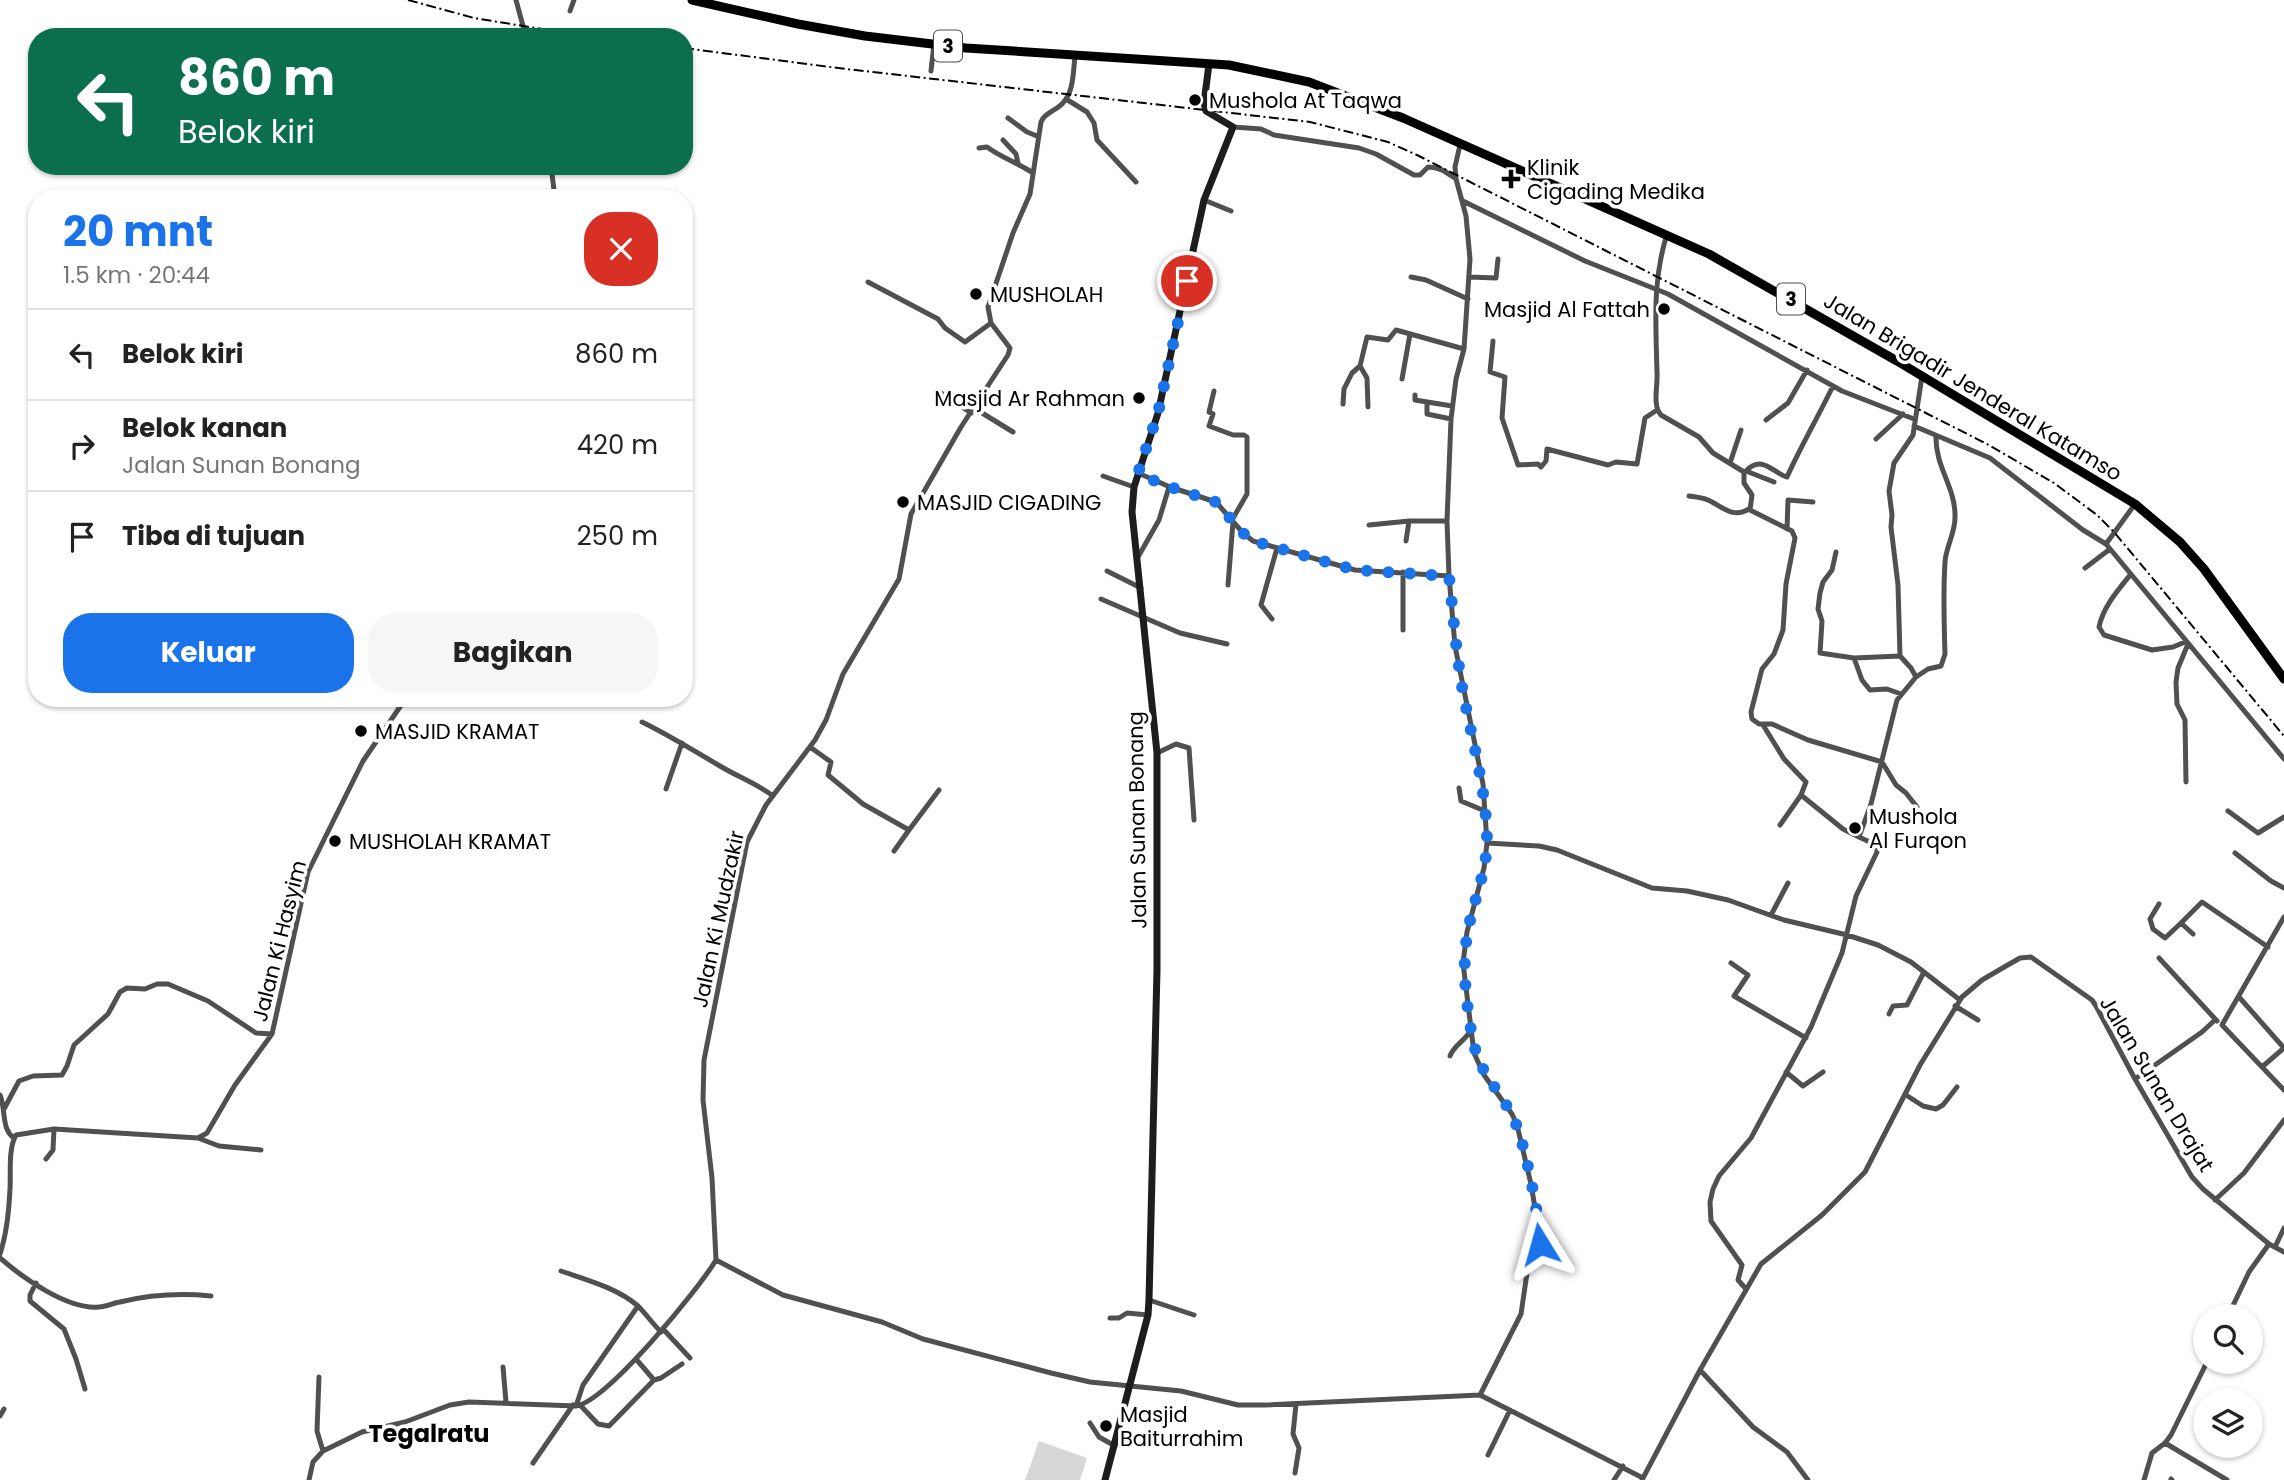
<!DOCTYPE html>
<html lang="id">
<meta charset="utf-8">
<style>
:root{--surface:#fff;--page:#f6f6f6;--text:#222;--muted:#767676;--line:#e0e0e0;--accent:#1a73e8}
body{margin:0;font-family:Poppins,sans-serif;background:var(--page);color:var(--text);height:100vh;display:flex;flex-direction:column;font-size:26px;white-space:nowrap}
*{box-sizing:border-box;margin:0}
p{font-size:23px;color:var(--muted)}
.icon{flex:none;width:38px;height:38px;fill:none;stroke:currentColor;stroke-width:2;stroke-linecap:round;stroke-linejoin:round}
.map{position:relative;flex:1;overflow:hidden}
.panel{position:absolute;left:28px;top:189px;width:665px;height:518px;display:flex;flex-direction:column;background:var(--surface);border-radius:28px;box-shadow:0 2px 5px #0004}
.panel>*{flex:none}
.banner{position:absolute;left:28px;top:28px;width:665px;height:147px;border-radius:28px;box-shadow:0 2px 5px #0004;background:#0b6e4f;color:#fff;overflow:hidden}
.controls{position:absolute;left:2193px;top:1304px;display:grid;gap:14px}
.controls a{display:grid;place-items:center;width:70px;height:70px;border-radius:50%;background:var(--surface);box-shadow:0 2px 5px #0004;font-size:35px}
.pin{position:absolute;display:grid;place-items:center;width:60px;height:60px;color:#fff;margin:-30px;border:4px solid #fff;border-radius:50%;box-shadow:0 2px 7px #0007}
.me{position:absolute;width:77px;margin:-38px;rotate:352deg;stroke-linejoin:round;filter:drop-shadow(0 0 5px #0008)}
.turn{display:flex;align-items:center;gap:24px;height:147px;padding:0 35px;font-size:32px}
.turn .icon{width:91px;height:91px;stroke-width:2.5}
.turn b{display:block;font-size:49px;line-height:60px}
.round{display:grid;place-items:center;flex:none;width:74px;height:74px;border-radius:28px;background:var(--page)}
.overview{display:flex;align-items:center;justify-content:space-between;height:119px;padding:0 35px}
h1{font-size:42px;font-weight:700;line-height:52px;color:var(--accent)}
.primary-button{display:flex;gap:14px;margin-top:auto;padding:14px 35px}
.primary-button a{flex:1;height:80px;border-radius:28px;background:var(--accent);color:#fff;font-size:28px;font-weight:700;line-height:80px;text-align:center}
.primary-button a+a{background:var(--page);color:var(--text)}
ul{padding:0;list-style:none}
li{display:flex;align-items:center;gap:21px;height:91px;padding:0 35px;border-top:2px solid var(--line)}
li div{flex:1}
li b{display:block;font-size:26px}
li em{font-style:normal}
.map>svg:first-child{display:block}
.green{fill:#d7d7d7}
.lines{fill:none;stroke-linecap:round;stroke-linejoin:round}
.street{stroke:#505050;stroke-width:5}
.secondary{stroke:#1d1d1d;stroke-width:7}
.highway{stroke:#000;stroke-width:9}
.rail{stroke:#000;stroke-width:2;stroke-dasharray:10 3.5 2 3.5;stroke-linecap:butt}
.route{stroke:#1a73e8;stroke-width:12;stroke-dasharray:0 21.6}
.poi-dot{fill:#000;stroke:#fff;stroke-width:2.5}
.labels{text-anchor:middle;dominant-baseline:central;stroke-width:7;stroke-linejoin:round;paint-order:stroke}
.shield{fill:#fff;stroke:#4c4c4c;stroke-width:2}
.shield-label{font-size:19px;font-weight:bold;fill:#000}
.poi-label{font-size:21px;fill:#000;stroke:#fff;text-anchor:start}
.street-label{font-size:21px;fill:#000;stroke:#fff}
.quarter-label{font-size:24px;font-weight:bold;fill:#000;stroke:#fff}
</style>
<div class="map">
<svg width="2284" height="1480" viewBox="0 0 2284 1480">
<rect width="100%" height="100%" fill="#fff"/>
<path class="green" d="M1039 1441 1087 1458 1080 1480H1025Z"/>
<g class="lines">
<path class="street" d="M516 0 526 37
M570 11 574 0
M931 71 934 44
M1066 99 1087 112 1094 123 1097 140 1136 182
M1008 118 1027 132 1037 136
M1233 127 1261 129 1274 135 1359 148 1376 154 1414 175H1420L1428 167C1440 167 1446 172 1456 179
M1003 140 1016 154 1018 163
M1460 145 1455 167 1456 179 1466 216 1470 259 1464 349 1456 379 1451 419 1447 521 1449 576 1455 646 1483 784 1487 843 1484 868 1467 932 1463 963 1474 1053 1484 1075 1512 1114 1517 1125 1531 1184 1540 1238 1539 1248 1527 1273 1521 1314 1480 1395
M979 148 987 147C1002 158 1018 163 1033 173
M551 166 555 198
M567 166 582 167
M1204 200 1231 211
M1463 201 1585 261 1668 294 1842 391 1914 419
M1667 234C1652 282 1656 324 1657 373 1658 386 1652 405 1661 415L1699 437 1713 453 1744 472 1746 471 1774 482
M1411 277 1426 280 1468 299
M1469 277 1496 278 1498 259
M868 282 938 319 945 328 965 342 991 323
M1493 341 1490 372 1505 377 1502 418 1518 465 1538 464 1541 467 1546 461 1547 449 1608 465 1616 462 1637 464 1645 418 1657 410
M1360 366 1367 378 1368 407
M1402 379 1410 334
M938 391 971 413
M1214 391 1209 412 1213 414 1209 426 1233 435H1244L1247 437V494L1232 520
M1415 395V400L1452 406
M1427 402V414L1451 419
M1343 404 1344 389 1352 373 1360 366 1367 337 1388 340 1396 330 1464 349
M974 408 1013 432
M1766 420 1788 403 1807 370
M1914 426 1990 458 2083 530 2106 544 2284 759
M1876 439 1903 414
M1730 463 1741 430
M1746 471C1762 454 1773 473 1787 477 1801 446 1818 417 1833 386
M1744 472V483L1752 495 1750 510 1792 531 1795 538 1786 584 1783 630 1774 654 1762 669 1751 712 1752 719 1759 724H1772L1808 740 1882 762 1896 785 1906 793 1917 807
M1138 473 1170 487 1216 502 1243 533 1253 541 1355 570 1449 576
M1103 476 1134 487
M1689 496C1696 497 1706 498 1712 502 1725 509 1734 518 1749 509
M1369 525 1409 521
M1787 529 1788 500 1813 502
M1406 541 1409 521H1447
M2106 544 2135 504
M1836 552 1832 570 1823 582 1820 593 1818 609 1822 621 1820 653 1854 658 1900 656
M1138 557 1159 520 1169 487
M2085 568 2110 549
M1107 571 1141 588
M2131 574C2118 590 2103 607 2099 627L2104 635 2152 650 2173 647 2185 642
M1228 585 1233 522
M1101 599 1180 633 1227 644
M1272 619 1261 605 1277 548
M1403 630V572
M1854 658 1862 680 1870 690 1887 689 1901 694
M1916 677 1928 669 1941 666 1945 654C1944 624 1943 593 1945 562 1946 546 1956 532 1955 515 1955 487 1935 466 1936 436
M642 722C669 735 694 751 720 766 738 777 756 783 773 796
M1763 725 1784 759 1806 782 1801 795 1843 829 1859 837
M810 747 831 762 828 775 863 804 909 830 939 790
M1157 753 1176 744 1189 748 1194 820
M2186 782 2185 720 2177 704 2176 682 2178 668 2188 644
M1459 788 1461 801 1485 811
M666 789 682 743
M2228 811 2258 833 2284 817
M1780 825 1801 795
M1487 843 1539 846 1557 850 1652 888 1687 891 1728 900 1784 920 1847 935 1878 945 1911 962 1960 1000
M894 851 909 830
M2235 853 2271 881 2284 888
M2159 904 2150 919 2153 929 2165 938 2181 923
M1771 915 1788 883
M2284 917 2222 1025 2284 1090
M2193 934 2181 923 2202 902 2268 947
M2159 958 2217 1021
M1731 963 1748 975 1734 996 1806 1038
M2239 997 2284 1048
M1955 1006 1978 1020
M1889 1014 1893 1006 1907 1005 1924 972
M1450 1056C1454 1045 1465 1041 1471 1030
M2262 1067 2284 1048
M1786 1072 1803 1086 1823 1072
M2135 1079 2202 1032 2215 1020
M0 1095C6 1109 1 1129 14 1138
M1906 1095 1923 1106 1936 1109 1943 1105 1957 1087
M4 1109 19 1081 33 1076 62 1075 67 1066 74 1045 108 1014 120 992 127 988 145 989 157 984H168L208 1001 256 1033 272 1034
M198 1138 219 1146 261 1150
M46 1159 53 1150 54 1129
M2215 1200 2244 1173 2284 1120
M2275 1247 2284 1228
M0 1254C7 1233 9 1211 10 1189 11 1172 8 1149 16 1135L54 1129 198 1138 207 1133 235 1085 272 1034 308 872 363 761 406 698
M0 1258C23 1278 68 1310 99 1307 106 1307 113 1303 120 1302 149 1295 181 1293 211 1296
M716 1260 783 1295 882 1322 923 1339 1051 1373 1090 1382 1181 1391 1238 1405H1265L1480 1395 1643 1478
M561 1271C587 1280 617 1288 638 1306 646 1314 653 1324 661 1332
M36 1283 30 1295V1301L64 1329 76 1359 85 1389
M1746 1289 1738 1280 1742 1265 1711 1221 1710 1202 1713 1189 1719 1176 1751 1138 1811 1027 1842 953 1856 896 1877 852 1876 845 1859 837 1871 804 1897 700 1916 677 1911 668 1900 656 1898 585 1891 527 1892 515 1889 491 1894 463 1913 435 1922 376
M1149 1300 1194 1315
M2228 1316 2249 1272 2269 1244
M1110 1318H1119L1127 1313 1148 1315
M663 1329 690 1358
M636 1359 654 1380 661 1378 682 1364
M503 1367 506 1402
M1700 1370 1753 1427 1787 1452 1808 1480
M319 1377 317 1431 323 1451
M580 1405 598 1424 609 1426 654 1380
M576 1406 583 1385 638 1306
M0 1416 4 1409
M1090 1423 1099 1437 1115 1446
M2165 1443 2227 1480
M1488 1455 1510 1410
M533 1463 573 1405
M1295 1473 1299 1448 1293 1434 1296 1404
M2171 1479 2172 1480
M309 1480 313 1462 323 1451 362 1432 405 1422 450 1405 469 1402 576 1406C607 1401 698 1290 716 1260L712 1178 703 1100 704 1060 747 842 766 805 815 740 826 720 843 674 899 579 911 514 961 427 1008 355 1010 348 991 323 988 307 1013 233 1030 194 1041 122C1044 113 1055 111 1062 104 1074 92 1073 73 1075 56
M1614 1480 1623 1466
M1642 1480 1700 1370 1761 1264 1822 1215 1865 1172 1920 1065 1962 997 1982 980 2006 966 2020 958 2031 957 2092 1000 2096 1006 2135 1079 2192 1177 2203 1189 2269 1244 2284 1252
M2144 1480 2152 1453 2165 1443 2171 1435 2207 1362"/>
<path class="secondary" d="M1105 1480 1148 1315 1149 1300 1157 970V753L1132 512 1134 487 1158 413 1204 200 1233 127 1206 111 1204 103 1209 64"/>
<path class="highway" d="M692 0 798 24 865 36 966 48 1229 65 1309 82 1403 118 1709 254 1897 361 2135 504 2180 542 2204 569 2284 679"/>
<path class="rail" d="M408 0 474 18 591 37
M684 48 838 68 1310 122 1388 142 1419 156 1987 444 2054 483 2097 515 2114 532 2284 736"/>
</g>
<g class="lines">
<path class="route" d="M1187 281 1158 413 1138 473 1161 484 1216 502 1243 533 1253 541 1355 570 1449 576C1454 621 1457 667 1467 712 1476 756 1487 797 1487 843 1486 875 1472 904 1467 936 1462 968 1466 999 1471 1030 1478 1074 1493 1080 1512 1115 1524 1137 1540 1218 1540 1244"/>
</g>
<g class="poi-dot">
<circle cx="1195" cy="100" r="7"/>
<path d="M1507.5 168.5h7v7h7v7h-7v7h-7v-7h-7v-7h7z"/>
<circle cx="976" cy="294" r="7"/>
<circle cx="1664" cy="309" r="7"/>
<circle cx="1139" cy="398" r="7"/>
<circle cx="903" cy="502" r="7"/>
<circle cx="361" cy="731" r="7"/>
<circle cx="1855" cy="828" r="7"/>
<circle cx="335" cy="841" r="7"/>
<circle cx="1106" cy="1426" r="7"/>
</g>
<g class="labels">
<g class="shield">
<rect x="934" y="30.5" width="28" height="31" rx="5"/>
<rect x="1777" y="283.5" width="28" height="31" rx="5"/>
</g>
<g class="shield-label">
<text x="948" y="46">3</text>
<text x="1791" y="299">3</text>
</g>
<g class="poi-label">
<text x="1209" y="100">Mushola At Taqwa</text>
<text x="1527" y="167">Klinik<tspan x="1527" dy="24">Cigading Medika</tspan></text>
<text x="990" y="294">MUSHOLAH</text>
<text x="1650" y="309" text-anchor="end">Masjid Al Fattah</text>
<text x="1125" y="398" text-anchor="end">Masjid Ar Rahman</text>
<text x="917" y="502">MASJID CIGADING</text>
<text x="375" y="731">MASJID KRAMAT</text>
<text x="1869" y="816">Mushola<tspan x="1869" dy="24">Al Furqon</tspan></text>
<text x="349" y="841">MUSHOLAH KRAMAT</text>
<text x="1120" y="1414">Masjid<tspan x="1120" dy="24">Baiturrahim</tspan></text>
</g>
<g class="street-label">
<text transform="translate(1973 387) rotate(31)">Jalan Brigadir Jenderal Katamso</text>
<text transform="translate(1137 820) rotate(-91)">Jalan Sunan Bonang</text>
<text transform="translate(718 919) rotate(-78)">Jalan Ki Mudzakir</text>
<text transform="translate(279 941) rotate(-76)">Jalan Ki Hasyim</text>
<text transform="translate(2157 1084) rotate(59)">Jalan Sunan Drajat</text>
</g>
<g class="quarter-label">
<text x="429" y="1433">Tegalratu</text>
</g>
</g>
</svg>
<div class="controls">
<a><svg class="icon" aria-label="search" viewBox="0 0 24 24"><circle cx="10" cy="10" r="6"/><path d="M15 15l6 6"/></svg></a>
<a><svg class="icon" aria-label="layers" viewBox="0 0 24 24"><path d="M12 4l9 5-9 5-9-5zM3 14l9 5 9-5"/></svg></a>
</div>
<div class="pin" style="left:1187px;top:281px;background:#d93025"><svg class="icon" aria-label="arrive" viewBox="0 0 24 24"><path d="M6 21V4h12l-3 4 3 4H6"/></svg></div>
<svg class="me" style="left:1540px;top:1244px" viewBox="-20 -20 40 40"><path d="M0-17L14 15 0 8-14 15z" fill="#1a73e8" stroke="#fff" stroke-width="4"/></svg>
<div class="banner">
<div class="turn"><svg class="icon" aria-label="left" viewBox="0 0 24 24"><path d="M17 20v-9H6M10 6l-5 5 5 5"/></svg><div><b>860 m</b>Belok kiri</div></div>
</div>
<section class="panel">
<div class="overview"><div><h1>20 mnt</h1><p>1.5 km · 20:44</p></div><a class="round" style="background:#d93025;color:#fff"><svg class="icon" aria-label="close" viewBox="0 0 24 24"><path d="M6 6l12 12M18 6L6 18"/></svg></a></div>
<ul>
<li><svg class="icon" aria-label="left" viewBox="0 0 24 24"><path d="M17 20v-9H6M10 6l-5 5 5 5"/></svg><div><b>Belok kiri</b></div><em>860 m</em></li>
<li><svg class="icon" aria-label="right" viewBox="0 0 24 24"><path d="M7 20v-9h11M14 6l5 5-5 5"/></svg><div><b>Belok kanan</b><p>Jalan Sunan Bonang</p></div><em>420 m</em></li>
<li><svg class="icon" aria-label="arrive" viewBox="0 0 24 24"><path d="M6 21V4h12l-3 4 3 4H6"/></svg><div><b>Tiba di tujuan</b></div><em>250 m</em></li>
</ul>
<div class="primary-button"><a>Keluar</a><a>Bagikan</a></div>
</section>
</div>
